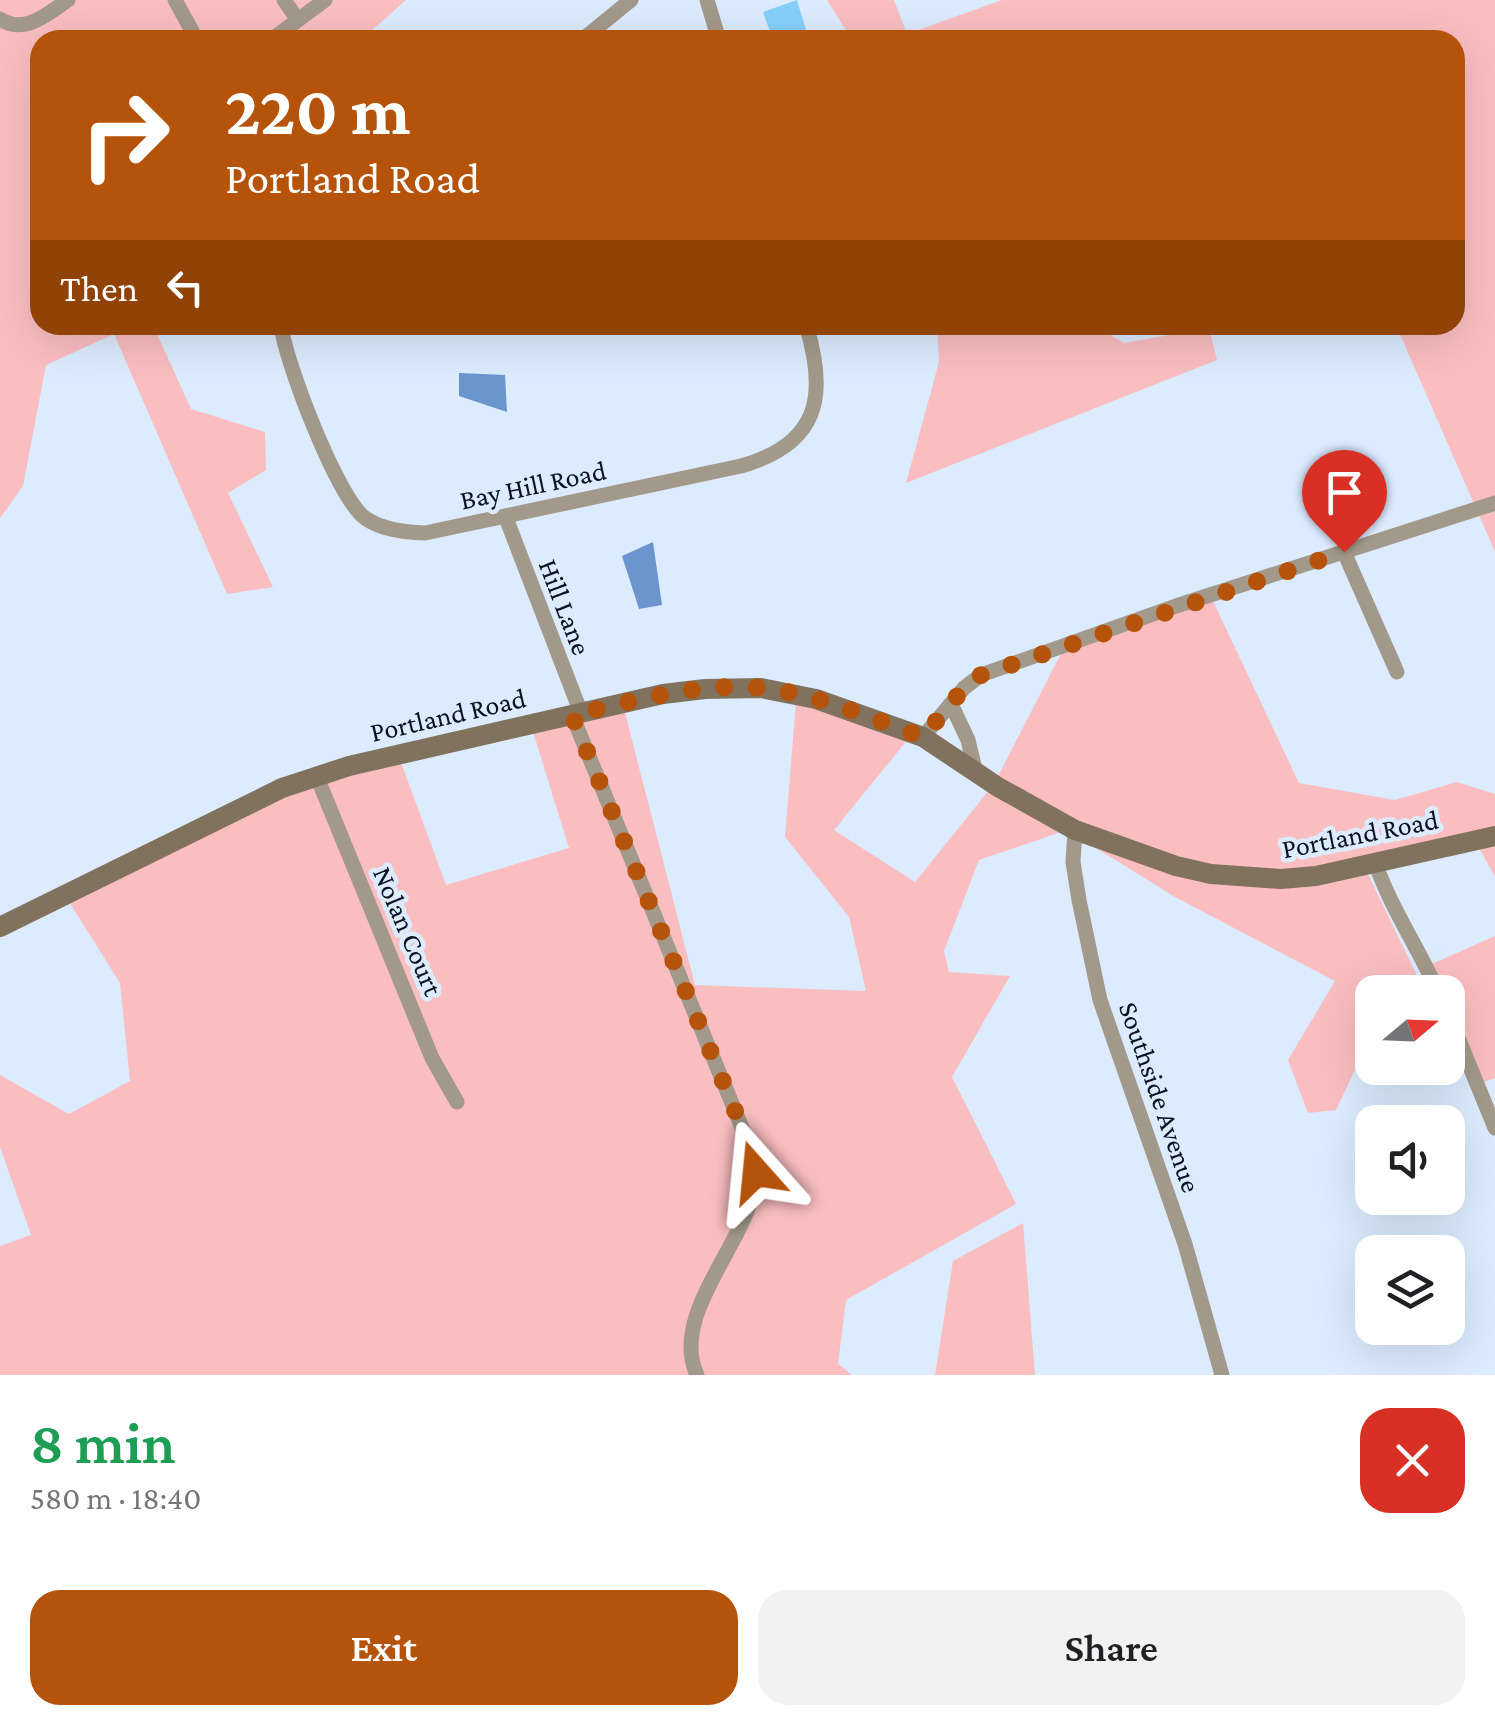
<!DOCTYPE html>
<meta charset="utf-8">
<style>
:root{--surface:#fff;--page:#f2f2f2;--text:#202124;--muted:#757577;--accent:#b45309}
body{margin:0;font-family:"Crimson Pro",serif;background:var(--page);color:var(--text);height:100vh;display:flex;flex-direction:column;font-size:38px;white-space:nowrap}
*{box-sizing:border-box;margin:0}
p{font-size:32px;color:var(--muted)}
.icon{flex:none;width:55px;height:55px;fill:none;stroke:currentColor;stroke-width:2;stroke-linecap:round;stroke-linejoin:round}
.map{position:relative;height:1375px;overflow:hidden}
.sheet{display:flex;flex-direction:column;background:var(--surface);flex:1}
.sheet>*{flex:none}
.top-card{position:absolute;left:30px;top:30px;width:1435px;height:305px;border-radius:30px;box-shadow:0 10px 40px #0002;background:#b45309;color:#fff;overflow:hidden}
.needle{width:65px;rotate:71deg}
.controls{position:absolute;left:1355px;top:975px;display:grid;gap:20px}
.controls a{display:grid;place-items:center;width:110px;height:110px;border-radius:20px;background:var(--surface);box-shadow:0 10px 40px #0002;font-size:50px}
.pin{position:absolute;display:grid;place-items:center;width:85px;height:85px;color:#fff;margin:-102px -42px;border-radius:50% 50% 50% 0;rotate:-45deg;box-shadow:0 0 10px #0007}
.pin .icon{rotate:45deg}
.me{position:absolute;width:110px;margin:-55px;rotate:342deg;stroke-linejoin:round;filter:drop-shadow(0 0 8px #0008)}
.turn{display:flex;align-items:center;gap:35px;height:210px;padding:0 30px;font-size:45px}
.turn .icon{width:130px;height:130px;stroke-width:2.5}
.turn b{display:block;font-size:70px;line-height:85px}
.then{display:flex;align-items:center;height:95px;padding:0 30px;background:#0003;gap:20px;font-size:38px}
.round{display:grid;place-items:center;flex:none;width:105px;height:105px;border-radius:30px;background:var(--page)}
.headline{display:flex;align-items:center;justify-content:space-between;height:170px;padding:0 30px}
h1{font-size:60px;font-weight:600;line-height:75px;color:#1e9e55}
.cta{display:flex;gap:20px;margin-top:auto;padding:20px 30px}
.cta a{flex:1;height:115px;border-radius:30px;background:var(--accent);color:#fff;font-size:40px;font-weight:600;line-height:115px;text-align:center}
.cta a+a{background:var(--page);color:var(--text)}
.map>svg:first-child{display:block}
.green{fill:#fabec1}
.water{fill:#6a95cd}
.building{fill:#85d0fb}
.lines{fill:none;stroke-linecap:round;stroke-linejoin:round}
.street{stroke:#a3998b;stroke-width:15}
.secondary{stroke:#81725e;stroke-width:20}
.route{stroke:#b45309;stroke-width:18;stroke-dasharray:0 32.4}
.labels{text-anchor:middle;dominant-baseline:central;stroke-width:9;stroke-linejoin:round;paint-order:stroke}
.street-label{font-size:28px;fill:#0b131e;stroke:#dcebfe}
</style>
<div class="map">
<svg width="1495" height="1375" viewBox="0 0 1495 1375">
<rect width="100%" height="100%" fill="#dcebfe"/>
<path class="green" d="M0 0H406L361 40H40V325H170L158 336 191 409 265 432 266 470 228 493 273 587 227 594 114 334 46 365 23 486 0 518Z
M827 0H894L907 34 1002 0H1495V552L1396 325H1455V40H852Z
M937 325H1093L1124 343 1209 328 1217 360 906 483 939 362Z
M1212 599 1299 783 1395 800 1457 782 1495 794V877L1475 840 1364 866 1425 992H1372V1034L1336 1110 1308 1113 1288 1060 1335 981 1175 897 1067 830 979 860 944 951 949 972 1010 976 952 1077 1016 1204 846 1300 838 1364 852 1375H0V1246L31 1235 0 1147V1075L69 1114 130 1081 120 983 66 897 296 780 399 757 446 885 569 848 530 722 622 701 695 985 866 991 849 917 785 837 797 690 913 733 834 830 915 882 994 784 1065 646Z
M1495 936V1078L1481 1083 1448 1002V992H1443L1432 964Z
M1023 1223 1035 1375H935L953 1261Z"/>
<path class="water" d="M459 373 505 375 507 412 459 396Z
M653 542 662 605 639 609 622 556Z"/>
<path class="building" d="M797 0 809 40H773L763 12Z"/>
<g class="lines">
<path class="street" d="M175 0 197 40
M284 0 298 20
M707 0 719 40
M0 19C25 35 47 14 68 0
M271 40 325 0
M582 40 631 0
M281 325C285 361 337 497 365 518 382 530 405 532 425 533L741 466C819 444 828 396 806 325
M506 518 581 713
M1344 552 1397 672
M952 706 968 740 975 769
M572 715 752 1152C754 1162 757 1173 755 1184 746 1244 669 1315 697 1375
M923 737 964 688 981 675 1176 606 1495 503
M317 777 432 1058 457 1102
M1075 830 1073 862 1079 900 1100 1000 1185 1244 1222 1375
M1376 865C1392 910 1419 949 1438 992
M1448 1013 1495 1128"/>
<path class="secondary" d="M0 927 282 788 349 766 663 694 705 689 761 688 816 699 923 737 998 787 1075 830 1176 866 1211 874 1281 879 1316 876 1495 836"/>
</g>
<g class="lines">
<path class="route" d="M756 1172 752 1152 572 715C634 701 698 682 762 688 817 694 871 718 923 737L964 688 981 675 1344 552"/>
</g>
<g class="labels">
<g class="street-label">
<text transform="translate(533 485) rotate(-12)">Bay Hill Road</text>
<text transform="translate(565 607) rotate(69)">Hill Lane</text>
<text transform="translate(448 715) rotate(-13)">Portland Road</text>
<text transform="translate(1360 834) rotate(-11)">Portland Road</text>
<text transform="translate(408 931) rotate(67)">Nolan Court</text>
<text transform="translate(1160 1097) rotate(71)">Southside Avenue</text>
</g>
</g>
</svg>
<div class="controls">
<a><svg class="needle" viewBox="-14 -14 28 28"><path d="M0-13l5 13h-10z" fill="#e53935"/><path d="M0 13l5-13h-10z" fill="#757577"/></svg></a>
<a><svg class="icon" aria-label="sound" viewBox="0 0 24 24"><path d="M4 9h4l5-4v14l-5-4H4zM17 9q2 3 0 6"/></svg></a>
<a><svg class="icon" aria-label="layers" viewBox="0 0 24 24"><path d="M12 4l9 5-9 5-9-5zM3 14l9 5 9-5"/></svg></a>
</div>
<div class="pin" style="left:1344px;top:552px;background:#d93025"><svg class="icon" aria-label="arrive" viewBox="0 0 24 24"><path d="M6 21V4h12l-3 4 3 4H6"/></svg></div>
<svg class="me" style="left:756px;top:1172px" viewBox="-20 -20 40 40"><path d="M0-17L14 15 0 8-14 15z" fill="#b45309" stroke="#fff" stroke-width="4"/></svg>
<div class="top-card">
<div class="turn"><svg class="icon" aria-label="right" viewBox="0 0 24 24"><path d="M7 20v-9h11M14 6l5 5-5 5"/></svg><div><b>220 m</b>Portland Road</div></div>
<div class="then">Then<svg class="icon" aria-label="left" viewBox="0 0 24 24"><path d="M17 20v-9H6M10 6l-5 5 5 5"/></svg></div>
</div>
</div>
<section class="sheet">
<div class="headline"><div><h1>8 min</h1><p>580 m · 18:40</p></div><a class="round" style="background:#d93025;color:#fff"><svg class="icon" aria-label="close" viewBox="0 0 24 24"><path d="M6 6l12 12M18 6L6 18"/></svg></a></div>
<div class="cta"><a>Exit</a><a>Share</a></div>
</section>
